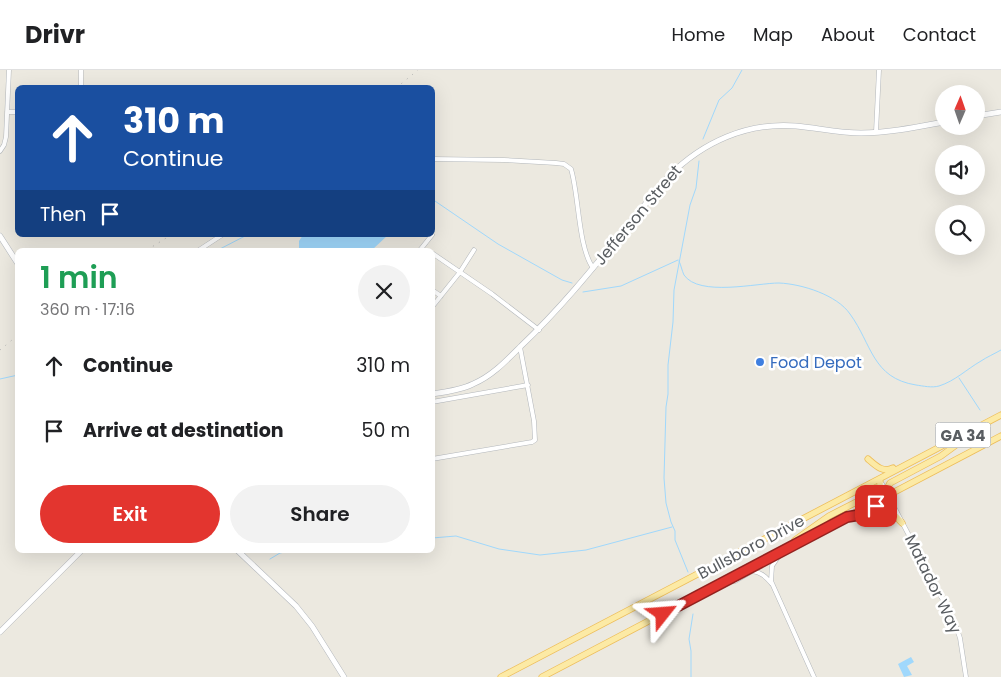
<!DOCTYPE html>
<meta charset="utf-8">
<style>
:root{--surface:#fff;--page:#f2f2f2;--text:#202124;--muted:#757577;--line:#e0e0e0;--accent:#e3352f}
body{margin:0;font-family:Poppins,sans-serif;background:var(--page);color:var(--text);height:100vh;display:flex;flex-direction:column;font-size:19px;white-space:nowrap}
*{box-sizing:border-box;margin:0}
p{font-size:16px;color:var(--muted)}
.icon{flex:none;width:28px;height:28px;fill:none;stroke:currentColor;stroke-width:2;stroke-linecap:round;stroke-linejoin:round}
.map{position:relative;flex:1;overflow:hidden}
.drawer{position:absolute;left:15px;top:178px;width:420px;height:305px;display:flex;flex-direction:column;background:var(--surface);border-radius:8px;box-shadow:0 5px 20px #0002}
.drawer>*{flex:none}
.guide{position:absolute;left:15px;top:15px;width:420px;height:152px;border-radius:8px;box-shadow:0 5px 20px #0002;background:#1a4fa0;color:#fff;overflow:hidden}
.needle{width:32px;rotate:2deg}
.buttons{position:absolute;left:935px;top:15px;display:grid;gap:10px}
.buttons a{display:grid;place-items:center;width:50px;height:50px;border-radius:50%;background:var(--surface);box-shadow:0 5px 20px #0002;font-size:25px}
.pin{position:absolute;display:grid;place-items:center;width:42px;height:42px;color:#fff;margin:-21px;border-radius:10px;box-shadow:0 2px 8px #0006}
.me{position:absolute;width:55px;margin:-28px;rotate:62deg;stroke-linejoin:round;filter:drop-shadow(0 0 4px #0008)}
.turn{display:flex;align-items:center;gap:18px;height:105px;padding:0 25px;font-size:22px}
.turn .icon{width:65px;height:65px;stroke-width:2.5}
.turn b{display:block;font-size:35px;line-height:42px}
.then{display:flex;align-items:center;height:48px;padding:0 25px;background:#0003;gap:10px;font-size:19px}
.round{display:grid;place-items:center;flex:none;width:52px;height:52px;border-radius:26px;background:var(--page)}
.headline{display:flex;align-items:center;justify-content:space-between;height:85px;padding:0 25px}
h1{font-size:30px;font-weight:600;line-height:38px;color:#1e9e55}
.cta{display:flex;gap:10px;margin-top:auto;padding:10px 25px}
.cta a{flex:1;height:58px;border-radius:30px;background:var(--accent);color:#fff;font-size:20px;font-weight:600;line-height:58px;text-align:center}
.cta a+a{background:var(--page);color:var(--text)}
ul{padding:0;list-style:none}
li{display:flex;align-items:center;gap:15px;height:65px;padding:0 25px}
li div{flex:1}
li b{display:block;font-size:19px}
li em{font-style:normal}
header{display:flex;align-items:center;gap:30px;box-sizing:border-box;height:70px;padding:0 25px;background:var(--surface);border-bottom:1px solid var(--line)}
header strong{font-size:24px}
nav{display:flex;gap:28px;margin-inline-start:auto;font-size:18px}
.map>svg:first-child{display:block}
.water{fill:#a0d8fc}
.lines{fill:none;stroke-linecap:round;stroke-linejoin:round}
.stream{stroke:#a0d8fc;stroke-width:1}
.street-casing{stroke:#b3b7bb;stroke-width:5}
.secondary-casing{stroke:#b4b8bd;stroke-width:6}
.primary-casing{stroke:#edbd59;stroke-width:7}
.street{stroke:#fff;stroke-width:4}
.secondary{stroke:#fff;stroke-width:5}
.primary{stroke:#fceaa5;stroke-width:5.5}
.rail{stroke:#b2b3b3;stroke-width:1;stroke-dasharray:1 6;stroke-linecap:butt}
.route-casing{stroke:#94221f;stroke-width:12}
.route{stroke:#e3352f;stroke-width:9}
.shop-dot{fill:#3f7fe0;stroke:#fff;stroke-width:2}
.labels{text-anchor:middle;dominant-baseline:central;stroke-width:5;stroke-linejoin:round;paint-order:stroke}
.shield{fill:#fff;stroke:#8b8e90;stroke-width:1}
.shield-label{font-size:15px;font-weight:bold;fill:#595d61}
.street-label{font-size:16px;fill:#595d61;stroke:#fff}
.shop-label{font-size:16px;fill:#366cbe;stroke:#fff;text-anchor:start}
</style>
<header>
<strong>Drivr</strong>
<nav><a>Home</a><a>Map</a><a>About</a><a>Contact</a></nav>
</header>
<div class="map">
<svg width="1001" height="607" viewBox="0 0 1001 607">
<rect width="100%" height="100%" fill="#ece9e0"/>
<path class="water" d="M303 165H388L372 180H299V171Z
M911 587 914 592 907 596 912 605 904 607 898 594Z"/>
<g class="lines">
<path class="stream" d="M703 69 719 30 732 18 742 0
M432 129 498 174 562 210 572 213
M218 180 247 165
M679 191C681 195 682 201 684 205 699 227 757 213 779 213 802 214 837 225 850 244 872 274 872 308 916 315 923 316 932 318 939 316 955 311 967 299 981 291 987 287 994 284 1001 280
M583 222 621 216 678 190
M959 308 980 340
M0 309 18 305
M432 468 456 466 499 479 540 485 586 480 672 457
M270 489 280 483 295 480
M688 502 675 470V461L671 452 666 433 664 408 666 337 668 324V295L673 252 674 220 690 135 696 118 699 91
M691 607V581L689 569 693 544"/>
<g class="street-casing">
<path id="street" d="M81 18V0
M7 42H18
M876 62 879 0
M0 81 4 75 6 67 9 0
M432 89 504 90 556 93 564 94 571 99C579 125 578 177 593 198
M199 180 222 165
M420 180 432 165
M432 183 492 224 539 260
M432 220 441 226
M432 237 460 202 474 180
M432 332 528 315
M432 389 532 372 535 370 534 351 520 277
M882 414 954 551 960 568 966 607
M780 484 772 496 771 511 814 607
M726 512 735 511 752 501C761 502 766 507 772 514"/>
</g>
<g class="secondary-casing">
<path id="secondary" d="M976 46 1001 42
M0 166 18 194
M432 324C446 322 461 320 473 314 492 306 506 291 521 276 576 224 620 163 669 106 703 72 747 52 796 56 818 58 839 63 861 63 888 63 917 57 944 52
M237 480 296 536 312 556 344 607
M0 562 82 480"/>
</g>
<g class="primary-casing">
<path id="primary" d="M868 389C876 396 883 403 893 398
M887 425V419L890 413 941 386 971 364
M870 439C885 433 893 443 902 453
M795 470 829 446 880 420V411
M501 607 1001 345
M542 607 1001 366"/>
</g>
<use href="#street" class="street"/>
<use href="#secondary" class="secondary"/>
<use href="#primary" class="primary"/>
<path class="rail" d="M396 18 418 0
M147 180 171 165
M0 280 18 265"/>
</g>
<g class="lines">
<g class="route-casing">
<path id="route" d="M663 544 847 447 859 445 876 436"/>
</g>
<use href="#route" class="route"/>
</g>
<circle class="shop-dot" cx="760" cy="292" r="5"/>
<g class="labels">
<rect class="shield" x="935.5" y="352.5" width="55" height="25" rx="4"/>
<g class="shield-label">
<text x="963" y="365">GA 34</text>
</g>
<g class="street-label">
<text transform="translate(638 145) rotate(-50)">Jefferson Street</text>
<text transform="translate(751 477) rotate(-28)">Bullsboro Drive</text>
<text transform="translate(933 514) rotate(64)">Matador Way</text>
</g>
<g class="shop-label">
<text x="770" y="292">Food Depot</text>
</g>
</g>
</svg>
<div class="buttons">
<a><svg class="needle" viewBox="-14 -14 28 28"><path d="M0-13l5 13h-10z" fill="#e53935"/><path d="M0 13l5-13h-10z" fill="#757577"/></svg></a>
<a><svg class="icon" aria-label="sound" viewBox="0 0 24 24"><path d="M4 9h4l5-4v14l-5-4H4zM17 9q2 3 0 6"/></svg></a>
<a><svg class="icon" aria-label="search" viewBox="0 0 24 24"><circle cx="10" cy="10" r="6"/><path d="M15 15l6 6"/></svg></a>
</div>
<div class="pin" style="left:876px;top:436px;background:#d93025"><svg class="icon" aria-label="arrive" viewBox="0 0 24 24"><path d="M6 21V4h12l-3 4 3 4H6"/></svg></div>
<svg class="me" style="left:663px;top:544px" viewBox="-20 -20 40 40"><path d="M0-17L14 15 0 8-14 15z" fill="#e3352f" stroke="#fff" stroke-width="4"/></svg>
<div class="guide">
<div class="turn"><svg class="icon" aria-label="ahead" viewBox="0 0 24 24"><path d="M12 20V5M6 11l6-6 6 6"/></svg><div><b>310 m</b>Continue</div></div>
<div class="then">Then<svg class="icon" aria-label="arrive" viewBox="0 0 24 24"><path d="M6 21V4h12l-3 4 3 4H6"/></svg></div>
</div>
<section class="drawer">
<div class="headline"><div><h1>1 min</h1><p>360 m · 17:16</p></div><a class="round"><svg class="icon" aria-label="close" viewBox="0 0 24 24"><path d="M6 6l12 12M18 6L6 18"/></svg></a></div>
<ul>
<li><svg class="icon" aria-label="ahead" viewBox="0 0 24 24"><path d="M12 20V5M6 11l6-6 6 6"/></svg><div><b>Continue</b></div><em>310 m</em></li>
<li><svg class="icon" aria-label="arrive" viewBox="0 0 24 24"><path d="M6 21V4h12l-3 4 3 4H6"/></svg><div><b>Arrive at destination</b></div><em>50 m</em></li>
</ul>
<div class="cta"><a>Exit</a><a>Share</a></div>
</section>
</div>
